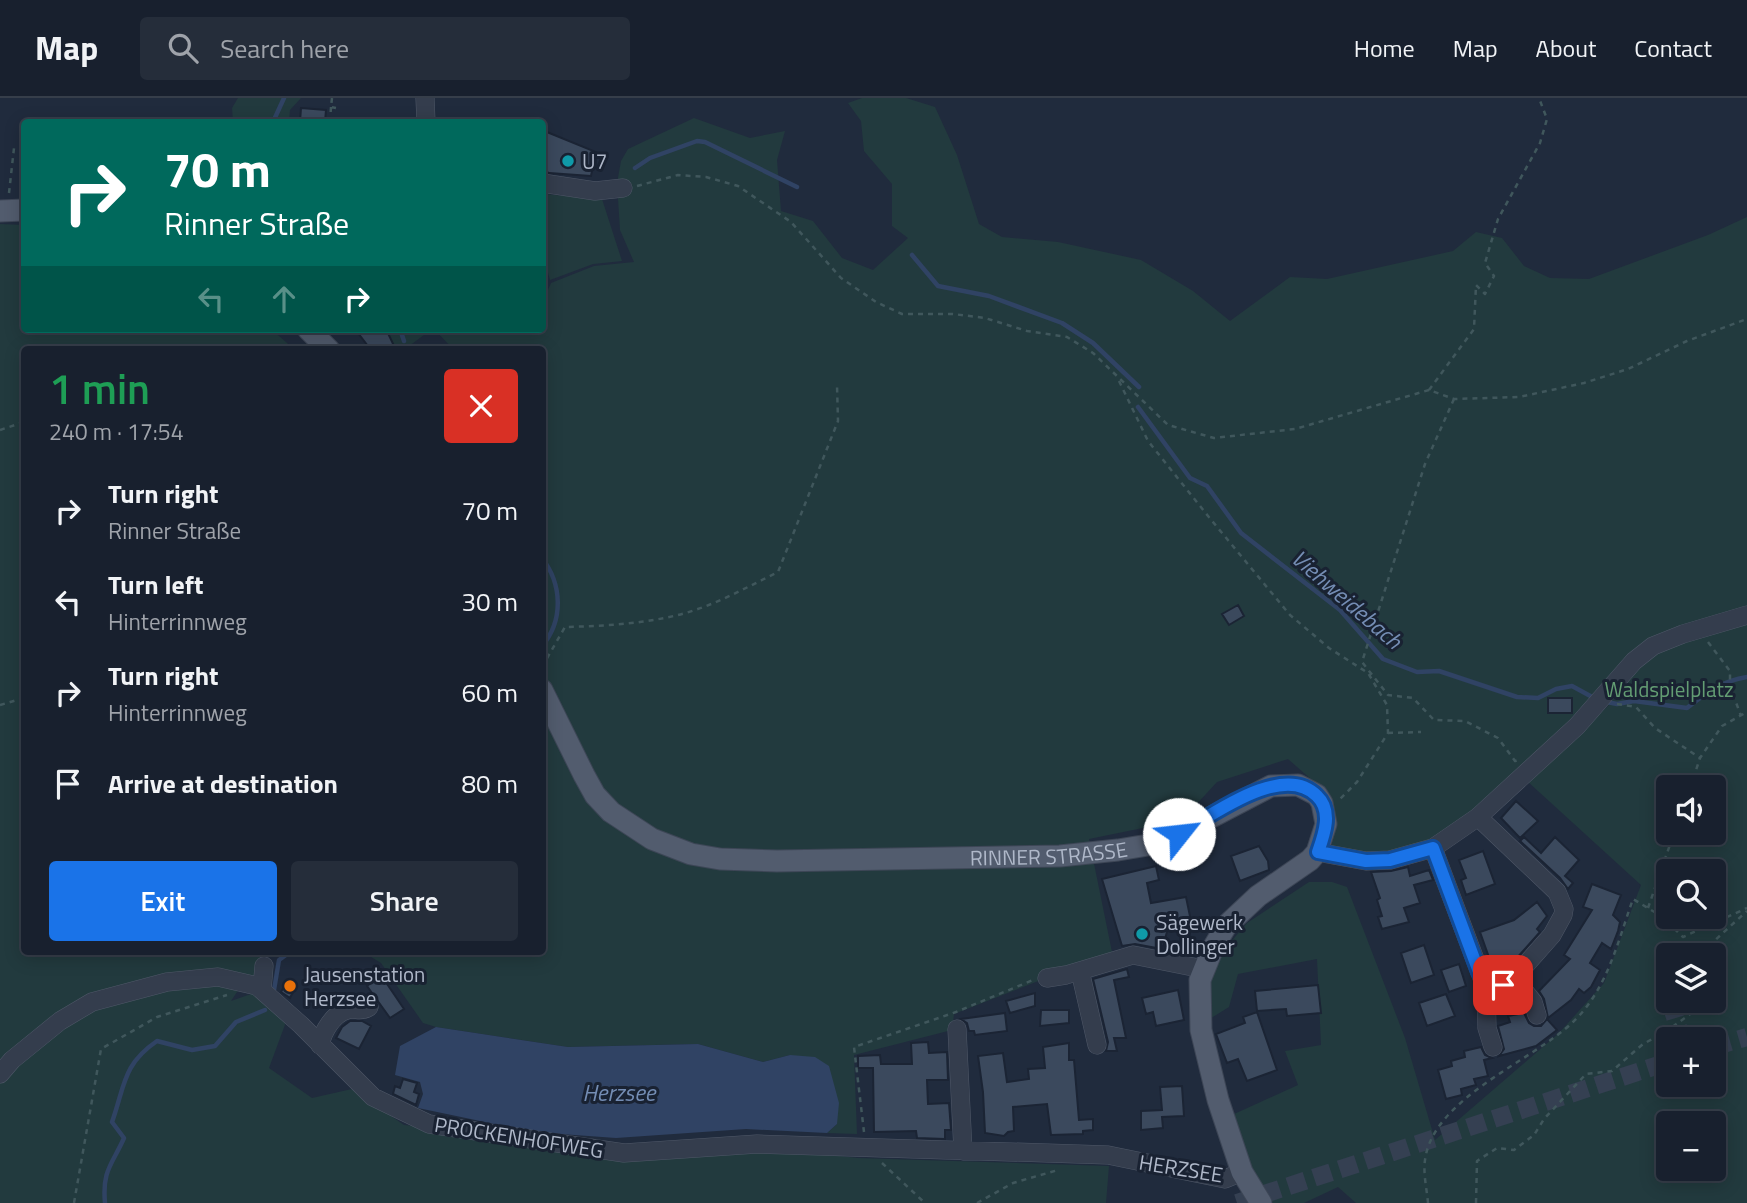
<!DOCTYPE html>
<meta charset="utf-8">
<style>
:root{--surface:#18202e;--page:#252d3a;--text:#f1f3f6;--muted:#9fa3aa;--line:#363e4a;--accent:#1a73e8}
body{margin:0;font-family:"Titillium Web",sans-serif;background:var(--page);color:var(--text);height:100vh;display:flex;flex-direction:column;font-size:26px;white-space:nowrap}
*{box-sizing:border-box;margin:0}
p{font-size:23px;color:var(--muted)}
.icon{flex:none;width:38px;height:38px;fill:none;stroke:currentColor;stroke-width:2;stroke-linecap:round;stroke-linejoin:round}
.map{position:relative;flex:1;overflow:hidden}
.drawer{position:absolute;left:21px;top:248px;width:525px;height:609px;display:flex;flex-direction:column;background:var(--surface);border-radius:7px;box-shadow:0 4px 18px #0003,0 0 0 2px var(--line)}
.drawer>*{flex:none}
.top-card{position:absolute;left:21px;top:21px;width:525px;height:214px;border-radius:7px;box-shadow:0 4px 18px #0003,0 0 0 2px var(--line);background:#00695c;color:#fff;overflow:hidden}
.controls{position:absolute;left:1656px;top:677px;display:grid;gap:14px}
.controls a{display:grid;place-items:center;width:70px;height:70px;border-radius:7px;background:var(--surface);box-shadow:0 4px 18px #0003,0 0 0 2px var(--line);font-size:35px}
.pin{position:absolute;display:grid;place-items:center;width:60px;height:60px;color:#fff;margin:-30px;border-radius:14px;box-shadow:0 4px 10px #0006}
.me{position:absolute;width:77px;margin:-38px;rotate:61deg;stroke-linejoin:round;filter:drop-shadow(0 0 5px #0008)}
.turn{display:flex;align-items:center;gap:24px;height:147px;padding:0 28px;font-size:32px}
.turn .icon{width:91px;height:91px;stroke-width:2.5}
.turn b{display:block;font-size:49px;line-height:60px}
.lanes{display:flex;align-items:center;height:66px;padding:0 28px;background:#0003;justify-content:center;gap:35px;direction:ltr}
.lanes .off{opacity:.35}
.round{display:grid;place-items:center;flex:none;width:74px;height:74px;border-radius:7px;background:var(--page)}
.headline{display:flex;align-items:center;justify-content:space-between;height:119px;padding:0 28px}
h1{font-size:42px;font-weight:600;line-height:52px;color:#1e9e55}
.primary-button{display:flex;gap:14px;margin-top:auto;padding:14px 28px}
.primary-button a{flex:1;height:80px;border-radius:7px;background:var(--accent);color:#fff;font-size:28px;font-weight:600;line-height:80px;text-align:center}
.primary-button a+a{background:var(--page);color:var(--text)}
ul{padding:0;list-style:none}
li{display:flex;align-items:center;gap:21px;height:91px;padding:0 28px}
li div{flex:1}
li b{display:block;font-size:26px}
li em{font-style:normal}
header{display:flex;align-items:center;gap:42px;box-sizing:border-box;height:98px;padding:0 35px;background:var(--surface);border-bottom:2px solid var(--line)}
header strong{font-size:33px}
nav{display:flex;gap:38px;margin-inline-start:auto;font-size:24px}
.search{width:490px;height:63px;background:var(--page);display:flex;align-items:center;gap:18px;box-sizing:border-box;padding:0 24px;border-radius:7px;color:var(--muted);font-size:26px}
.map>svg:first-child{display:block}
.green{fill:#223a3e;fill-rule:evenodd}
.water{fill:#304364}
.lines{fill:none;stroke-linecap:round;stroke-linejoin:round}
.stream{stroke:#304364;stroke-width:4.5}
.building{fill:#3b495d;stroke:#1b2434;stroke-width:2}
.minor-tunnel{stroke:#354052;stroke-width:18;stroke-dasharray:18 9;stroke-linecap:butt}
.minor-casing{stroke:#4f5868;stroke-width:19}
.major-casing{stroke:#3d4656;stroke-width:23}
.path{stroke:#40575c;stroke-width:2.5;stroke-dasharray:5 5;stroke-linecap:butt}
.minor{stroke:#343d4d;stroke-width:18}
.major{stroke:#525c6e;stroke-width:21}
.route-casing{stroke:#114b97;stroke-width:18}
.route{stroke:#1a73e8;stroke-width:12}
.culture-dot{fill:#0f9aa8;stroke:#192232;stroke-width:2.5}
.food-dot{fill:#e8710a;stroke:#192232;stroke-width:2.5}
.labels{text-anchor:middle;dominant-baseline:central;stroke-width:6;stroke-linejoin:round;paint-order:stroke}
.poi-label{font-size:21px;fill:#afb8c9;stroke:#192232;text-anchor:start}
.park-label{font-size:21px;fill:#639d73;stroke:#192232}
.street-label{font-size:21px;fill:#afb8c9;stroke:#192232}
.water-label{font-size:23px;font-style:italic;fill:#748db4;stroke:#192232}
</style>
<header>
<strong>Map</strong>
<div class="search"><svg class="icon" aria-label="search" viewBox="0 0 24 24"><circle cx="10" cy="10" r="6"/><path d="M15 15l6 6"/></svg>Search here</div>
<nav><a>Home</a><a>Map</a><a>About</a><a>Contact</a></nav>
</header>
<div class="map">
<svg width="1747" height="1105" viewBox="0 0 1747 1105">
<rect width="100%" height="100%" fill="#202b3d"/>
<path class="green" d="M238 0H301L290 12 289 24H233L232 10Z
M862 0H906L935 9 957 57 979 126 1002 139 1058 144 1141 162 1193 193 1230 223 1290 179 1327 181 1453 153 1476 134 1502 140 1524 168 1550 180 1589 181 1708 137 1747 119V1105H1356L1338 1089 1304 1105H1273L1249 1068 1232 1017 1298 987 1285 953 1321 947 1317 861 1238 876 1229 909 1195 930 1212 866 1247 825 1309 784H1332L1347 789 1405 940 1435 1042 1559 935 1604 885 1641 787 1527 683 1609 607 1607 602 1433 750 1363 758 1332 748 1328 696 1288 661 1217 684 1182 722 1089 741 1112 854 954 916 952 932 854 957 857 1036 827 1035 837 1026 790 957 763 964 698 946 568 949 436 929 423 925 381 865 363 854H542V252H454L434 231H542L543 203 551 185 594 168 634 164 620 132 617 85 621 63 628 51 694 20 750 40 785 33 777 62 781 113 813 123 842 160 873 172 908 140 892 128V86L864 53 861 23 848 5ZM1668 690H1713V735H1668ZM1668 774H1713V819H1668ZM1668 858H1713V903H1668ZM1668 942H1713V987H1668ZM1668 1026H1713V1071H1668Z
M543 96 602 101 622 163 593 166 550 182 543 156Z
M0 126 24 127V231H271L295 252H24V854H262L261 883 114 892 0 968Z
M386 231H432L405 251 396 252Z
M162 888H241L231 903 254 895 286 924 269 970 312 1000 352 991 404 1027 631 1048 767 1050 858 1060 1109 1068 1106 1105H0V983L77 915Z"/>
<path class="water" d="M436 929 568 949 698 946 763 964 790 957 815 959 829 968 839 1005 837 1026 827 1035 746 1031 616 1040 533 1034 418 1010 423 996 420 984 395 977 400 948Z"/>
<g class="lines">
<path class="stream" d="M273 24 284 0
M635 70 650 60 697 43 705 44 797 89
M912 157 938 188 989 198 1062 225 1093 245 1139 289
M400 231 404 243
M1138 309 1190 380 1207 388 1241 435 1340 512 1383 561 1417 574 1439 573 1517 599 1538 600 1556 591 1572 588 1594 600
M542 460C562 486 564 522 542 548
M1607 604 1617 606 1634 603 1687 610C1707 594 1722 583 1747 579
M274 892 279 862 290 854
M105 1105C102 1072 112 1067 124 1040L112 1024C125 988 122 967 157 943L192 952 215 948 236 924 265 912"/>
</g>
<path class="building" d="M301 10 326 12 325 24H300Z
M542 32 596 54 591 78 549 75 542 71Z
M355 231H386L396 252H371Z
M1238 507 1244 518 1229 527 1222 516Z
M1548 600H1572V615H1548Z
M1516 703 1538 723 1520 740 1501 720Z
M1524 739 1541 755 1555 739 1579 762 1565 778 1573 785 1568 791 1560 780 1520 743Z
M1259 748 1268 763 1269 772 1240 783 1231 758Z
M1483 753 1495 786 1466 797 1461 782 1466 780 1459 762Z
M1156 768 1159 782 1147 785 1151 805 1186 799 1191 823 1169 827 1162 851 1135 846 1122 848 1102 781Z
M1408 769 1410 778 1429 772 1433 782 1414 787 1420 805 1404 810 1409 824 1382 831 1378 819 1382 818 1377 802 1380 800 1371 774 1391 773Z
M1592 786 1621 797 1613 817 1620 824 1618 833 1611 851 1602 845 1590 865 1600 872 1591 889 1584 895 1579 891 1571 902 1548 920 1544 901 1539 893 1570 861 1564 857 1592 812 1583 809Z
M1537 804 1547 818 1537 831 1540 834 1507 871 1503 861 1491 865 1480 834 1514 822Z
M1195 845 1198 853 1196 858 1164 852Z
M1424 847 1434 877 1411 885 1401 855Z
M1459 866 1466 888 1449 894 1441 872Z
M1127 871 1129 879 1114 882 1126 940H1114L1117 953H1106L1108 944 1093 881Z
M381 877 404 911 390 920 367 888Z
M287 883 296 888 290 900 281 894Z
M1318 887 1321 915 1287 918 1286 911 1257 913 1255 893Z
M1178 892 1184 922 1156 928 1153 914 1146 916 1142 900Z
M1035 895V908L1010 915 1006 903Z
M1446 896 1455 918 1427 928 1419 905Z
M1041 912H1069V925L1040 928Z
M1257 914 1277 972 1247 983 1238 961 1227 965 1216 936 1245 925 1243 919Z
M1005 915 1007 933 975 937 974 933H969L967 925 961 921Z
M1524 915 1529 925 1534 928H1541L1547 921 1557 932 1536 948 1499 958 1504 951 1498 928 1510 924 1508 918Z
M350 923H362L371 928 359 951 336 940 342 929Z
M928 944 929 955 947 954 948 982H927L928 1006 949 1005 951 1032H945V1041L917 1040 916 1033 874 1034 873 970H858V958L880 957 881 966H912L911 945Z
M1069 945V962H1074L1079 1022 1093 1021V1032L1083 1033V1036L1051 1037 1047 1006 1013 1009 1014 1033 1008 1034 1004 1038 985 1035 983 994 978 958 1003 955 1007 984 1029 981 1028 971 1045 970 1043 949Z
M1481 949 1485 957 1492 960 1484 962 1488 978 1474 981 1476 987 1461 991 1462 997 1446 1001 1438 972 1452 968 1451 963 1465 959 1464 953Z
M403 981 417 985 414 994 419 996 416 1007 393 996 395 988 400 990Z
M1182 988 1184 1018 1162 1019 1163 1030 1141 1032V1013L1162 1012 1160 989Z"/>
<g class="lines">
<path class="minor-tunnel" d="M1670 903 1682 942
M1713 949 1747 939
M1237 1105 1668 964"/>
<g class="minor-casing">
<path id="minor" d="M425 0 426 24
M542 85 595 93 623 90
M1433 750 1482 880 1491 888 1503 887 1514 880 1552 837 1563 817 1564 811 1557 794 1478 719
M1317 754 1366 763 1390 762 1433 750 1478 719 1577 628 1634 563 1653 548 1683 536 1747 517
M1080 873 1097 947
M1047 880 1066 877 1133 857 1203 871
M1514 880 1533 904 1537 917
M1486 885 1487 930 1493 949
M262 892 264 868
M957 931 963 1053
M320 947C323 933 333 916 347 912 356 909 360 915 369 909
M0 976 12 962 60 923 92 904 167 884 218 879 257 888 301 927 373 999 429 1026 624 1055 757 1046 1108 1057 1225 1081 1242 1074"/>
</g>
<g class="major-casing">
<g id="major">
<path d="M0 113 24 112"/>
<path d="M308 231 329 252"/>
<path id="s1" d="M542 592 584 677 595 697 611 714 652 741 691 756 720 761 777 763 1060 758 1118 752 1148 747 1179 736 1271 688 1298 687 1317 697 1322 705 1326 726 1317 754 1310 762 1258 798 1226 828 1213 850 1200 882 1201 932 1218 1002 1242 1074 1261 1105"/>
</g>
</g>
<path class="path" d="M332 0 331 9 336 10
M330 24 331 9
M637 88 678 77 706 79 738 88 791 124 841 180 876 204 902 216H953L985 220 1027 233 1067 239 1093 255 1168 327 1214 340 1295 331 1429 292 1454 301 1519 299 1584 285 1628 271 1687 243 1747 221
M9 95 14 50
M1119 283 1148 343 1208 418 1290 517 1329 550 1368 575 1387 607 1388 635 1357 684 1340 701
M1429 292 1474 231 1476 187 1485 196 1494 178 1485 165 1498 121 1540 45 1547 21 1539 0
M1454 301 1425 366 1362 564 1388 597 1413 600 1434 622 1465 623 1498 640 1515 663 1518 662
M0 332 24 324
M1708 544 1730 573V588L1741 618
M542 569 565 529C603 528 641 526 678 517 714 508 745 490 778 474L838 323 837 287
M1617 606 1636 609 1655 630 1700 660 1722 628 1747 614
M0 607 24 600
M1388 635 1421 634
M1690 690 1700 660
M1648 810 1674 735
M1706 858 1712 845 1747 813
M864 1034 854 949 956 914 1033 882
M882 1065 925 1105
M74 1105 101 951 157 919 227 897
M977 1105 1013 1085 1058 1072
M1428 1105C1427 1092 1423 1076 1425 1062 1433 1000 1531 964 1573 924 1607 892 1618 843 1633 801L1661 818 1683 839 1747 810
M1476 1105 1477 1063 1497 1050 1514 1052 1534 1037 1544 1021 1586 976 1612 973 1643 946 1664 935 1693 914 1694 903"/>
<use href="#minor" class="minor"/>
<use href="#major" class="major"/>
</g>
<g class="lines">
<g class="route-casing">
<path id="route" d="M1179 736C1211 718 1283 663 1317 698 1333 713 1324 737 1318 754L1366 763 1390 762 1433 750 1479 874C1485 885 1490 890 1503 887"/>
</g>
<use href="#route" class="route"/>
</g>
<g class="culture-dot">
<circle cx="568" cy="63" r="7"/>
<circle cx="1142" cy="836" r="7"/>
</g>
<circle class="food-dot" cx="290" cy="888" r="7"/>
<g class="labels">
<g class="poi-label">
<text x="582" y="63">U7</text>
<text x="1156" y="824">Sägewerk<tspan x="1156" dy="24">Dollinger</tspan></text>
<text x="304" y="876">Jausenstation<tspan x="304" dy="24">Herzsee</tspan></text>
</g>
<g class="park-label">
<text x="1669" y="591">Waldspielplatz</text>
</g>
<g class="street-label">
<text stroke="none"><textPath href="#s1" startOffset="590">RINNER STRASSE</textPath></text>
<text transform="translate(519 1039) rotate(9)">PROCKENHOFWEG</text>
<text transform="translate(1181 1070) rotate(9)">HERZSEE</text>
</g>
<g class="water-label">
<text transform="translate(1347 501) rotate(41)">Viehweidebach</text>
<text x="619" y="994">Herzsee</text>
</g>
</g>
</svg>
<div class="controls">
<a><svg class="icon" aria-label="sound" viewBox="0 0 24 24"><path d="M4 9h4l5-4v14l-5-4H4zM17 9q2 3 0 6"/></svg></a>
<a><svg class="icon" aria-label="search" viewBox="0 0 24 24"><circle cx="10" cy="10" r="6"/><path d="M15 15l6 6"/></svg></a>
<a><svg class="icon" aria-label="layers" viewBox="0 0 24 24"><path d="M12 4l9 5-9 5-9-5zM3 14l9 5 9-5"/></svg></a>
<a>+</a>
<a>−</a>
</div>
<div class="pin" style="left:1503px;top:887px;background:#d93025"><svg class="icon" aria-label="arrive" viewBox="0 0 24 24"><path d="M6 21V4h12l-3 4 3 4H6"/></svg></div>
<svg class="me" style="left:1179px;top:736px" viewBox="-20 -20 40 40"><circle r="19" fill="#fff"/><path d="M0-13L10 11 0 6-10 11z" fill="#1a73e8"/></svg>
<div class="top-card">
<div class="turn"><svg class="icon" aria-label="right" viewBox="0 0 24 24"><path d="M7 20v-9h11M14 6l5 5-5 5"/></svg><div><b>70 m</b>Rinner Straße</div></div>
<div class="lanes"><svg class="icon off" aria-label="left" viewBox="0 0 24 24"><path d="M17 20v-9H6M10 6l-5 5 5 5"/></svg><svg class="icon off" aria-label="ahead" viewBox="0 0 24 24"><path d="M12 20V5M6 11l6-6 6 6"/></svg><svg class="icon" aria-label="right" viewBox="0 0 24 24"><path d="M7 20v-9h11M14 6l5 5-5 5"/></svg></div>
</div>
<section class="drawer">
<div class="headline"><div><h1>1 min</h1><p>240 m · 17:54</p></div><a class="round" style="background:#d93025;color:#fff"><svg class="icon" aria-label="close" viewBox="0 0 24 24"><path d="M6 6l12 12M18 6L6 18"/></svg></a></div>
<ul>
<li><svg class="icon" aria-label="right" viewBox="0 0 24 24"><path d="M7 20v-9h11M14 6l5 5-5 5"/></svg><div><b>Turn right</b><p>Rinner Straße</p></div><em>70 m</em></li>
<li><svg class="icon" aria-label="left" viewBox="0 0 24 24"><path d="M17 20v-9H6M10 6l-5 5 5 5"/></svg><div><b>Turn left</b><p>Hinterrinnweg</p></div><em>30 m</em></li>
<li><svg class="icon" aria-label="right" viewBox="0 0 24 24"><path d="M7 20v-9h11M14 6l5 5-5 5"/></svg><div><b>Turn right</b><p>Hinterrinnweg</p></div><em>60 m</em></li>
<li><svg class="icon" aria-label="arrive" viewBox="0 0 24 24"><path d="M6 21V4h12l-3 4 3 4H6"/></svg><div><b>Arrive at destination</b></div><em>80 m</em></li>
</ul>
<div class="primary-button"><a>Exit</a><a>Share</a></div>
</section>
</div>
